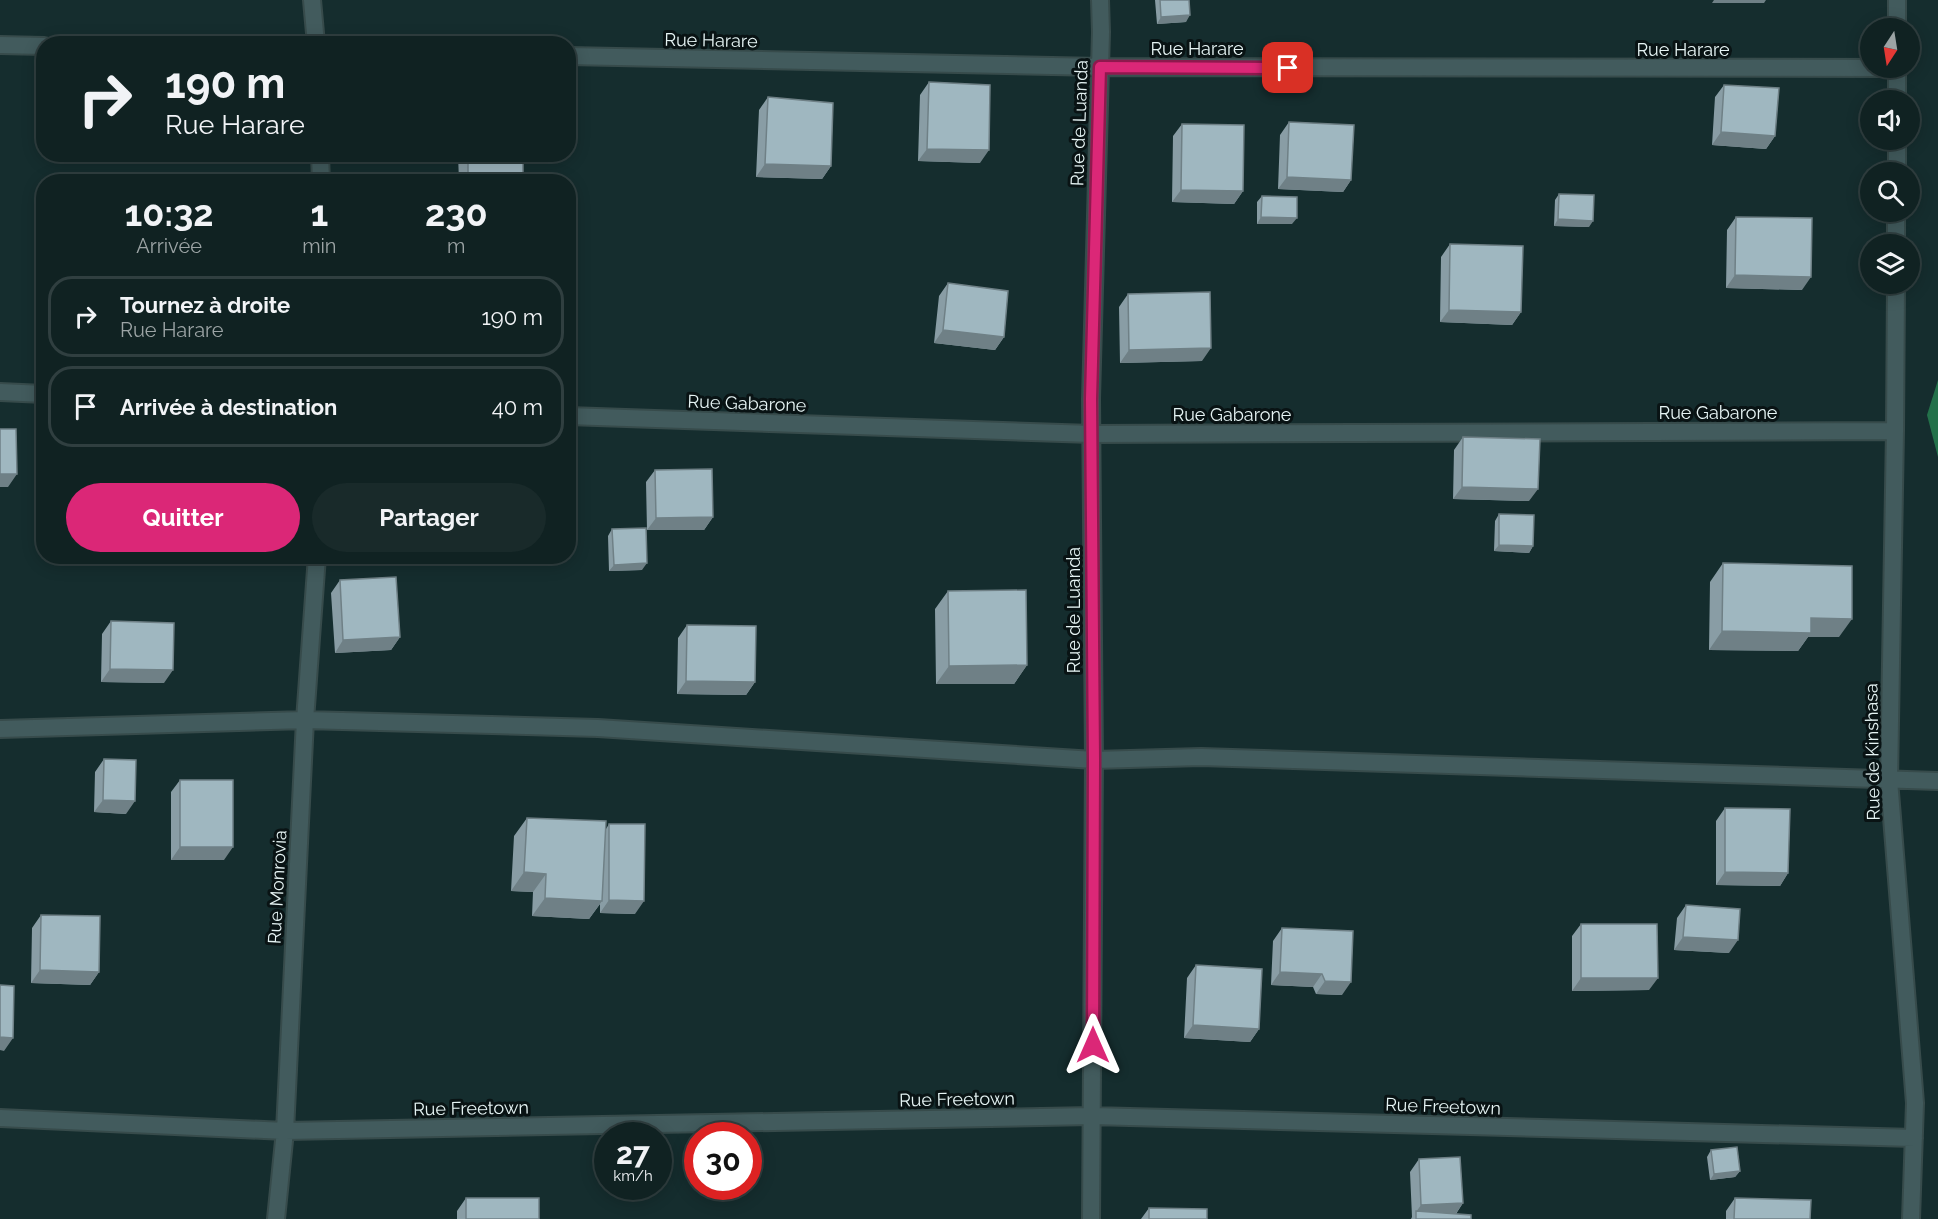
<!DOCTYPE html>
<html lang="fr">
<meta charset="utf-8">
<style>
:root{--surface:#102222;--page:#192a2a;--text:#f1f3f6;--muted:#9ca4a5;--line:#303f40;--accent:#db2777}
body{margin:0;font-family:Raleway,sans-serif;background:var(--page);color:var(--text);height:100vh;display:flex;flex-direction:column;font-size:22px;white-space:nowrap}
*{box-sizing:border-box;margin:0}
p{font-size:20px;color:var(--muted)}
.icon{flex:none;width:33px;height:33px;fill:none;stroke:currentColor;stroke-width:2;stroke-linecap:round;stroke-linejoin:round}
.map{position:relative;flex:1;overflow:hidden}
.sheet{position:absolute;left:36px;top:174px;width:540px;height:390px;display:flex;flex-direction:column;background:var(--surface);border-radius:24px;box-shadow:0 3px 15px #0003,0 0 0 2px var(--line)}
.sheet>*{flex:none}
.top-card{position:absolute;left:36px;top:36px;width:540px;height:126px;border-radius:24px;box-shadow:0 3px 15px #0003,0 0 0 2px var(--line);background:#102222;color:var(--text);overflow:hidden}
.needle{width:39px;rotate:192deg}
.tools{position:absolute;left:1860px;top:18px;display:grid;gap:12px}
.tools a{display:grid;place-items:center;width:60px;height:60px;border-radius:50%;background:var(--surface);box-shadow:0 3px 15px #0003,0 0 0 2px var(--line);font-size:30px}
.speed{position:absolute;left:594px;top:1122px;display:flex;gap:12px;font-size:30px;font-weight:700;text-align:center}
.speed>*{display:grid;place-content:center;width:78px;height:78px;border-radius:50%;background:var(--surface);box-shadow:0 3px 15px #0003,0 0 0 2px var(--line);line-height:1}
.speed small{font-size:15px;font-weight:400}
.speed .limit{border:9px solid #d22;background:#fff;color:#111}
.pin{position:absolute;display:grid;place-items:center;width:51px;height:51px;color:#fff;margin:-26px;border-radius:12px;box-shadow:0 3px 9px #0006}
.me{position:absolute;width:66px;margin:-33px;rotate:0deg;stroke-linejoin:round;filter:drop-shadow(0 0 4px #0008)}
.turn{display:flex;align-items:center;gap:21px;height:126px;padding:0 30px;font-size:27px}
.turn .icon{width:78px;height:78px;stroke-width:2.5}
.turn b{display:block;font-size:42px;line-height:51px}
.eta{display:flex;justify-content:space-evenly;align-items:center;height:102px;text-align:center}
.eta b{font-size:36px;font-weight:700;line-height:42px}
.button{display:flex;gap:12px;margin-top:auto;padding:12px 30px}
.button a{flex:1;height:69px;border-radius:36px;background:var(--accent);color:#fff;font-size:24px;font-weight:700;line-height:69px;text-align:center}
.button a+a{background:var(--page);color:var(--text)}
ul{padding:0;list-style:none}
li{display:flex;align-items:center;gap:18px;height:81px;margin:0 12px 9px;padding:0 18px;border:3px solid var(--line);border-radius:24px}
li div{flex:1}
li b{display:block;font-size:22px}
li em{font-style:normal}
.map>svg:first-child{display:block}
.forest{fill:#23714a}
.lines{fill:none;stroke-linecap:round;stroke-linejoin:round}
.minor-casing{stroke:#374b4b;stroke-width:20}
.minor{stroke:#425b5d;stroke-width:16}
.wall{fill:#899da5}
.shaded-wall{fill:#6f8086}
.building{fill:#9fb7c0;stroke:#6f8086;stroke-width:1.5}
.route-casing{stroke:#8e194d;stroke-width:15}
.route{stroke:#db2777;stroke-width:10}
.labels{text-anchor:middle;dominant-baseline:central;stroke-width:6;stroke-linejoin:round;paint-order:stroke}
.street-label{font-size:18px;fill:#e6f4f4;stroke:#091314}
</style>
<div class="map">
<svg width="1938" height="1219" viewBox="0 0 1938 1219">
<rect width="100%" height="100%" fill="#152d2e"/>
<path class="forest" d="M1938 380V457L1927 415Z"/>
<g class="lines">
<g class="minor-casing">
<path id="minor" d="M312 0 316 44
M1897 28V0
M0 45 44 46
M568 56 1100 67 1897 68
M1897 100V68
M320 154 321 182
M1897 172V140
M1896 244V212
M1896 284 1895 431 1889 780 1915 1103 1911 1219
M0 392 44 394
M568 416 1092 434 1895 431
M0 729 305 720 598 728 1094 760 1201 757 1938 781
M0 1118 285 1131 1092 1116 1914 1138
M276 1219 285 1131 305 720 317 556
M1091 1219 1094 760 1091 399 1101 32 1100 0"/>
</g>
<use href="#minor" class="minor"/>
</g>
<path class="wall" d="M1155 0H1189L1186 22 1157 24Z
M929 82 980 163 918 161 920 95Z
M1724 85 1775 136 1766 149 1712 145 1715 97Z
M768 97 831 166 822 179 756 177 759 110Z
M1289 122 1351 180 1343 192 1278 189 1280 135Z
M1182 124 1243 191 1234 204 1172 202 1173 136Z
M458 154H523V176L519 182H459Z
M1559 194 1589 227 1554 226 1555 200Z
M1262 196 1292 224H1257V202Z
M1736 217 1802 290 1726 288 1727 230Z
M1450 244 1521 312 1512 325 1440 322 1441 257Z
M948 283 1004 337 995 350 934 343 939 296Z
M1128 294 1202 361 1120 363 1119 307Z
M1463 437 1529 501 1453 499 1454 450Z
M655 470 713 517 704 530H647L646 482Z
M1499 514 1533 546 1529 553 1494 551 1495 521Z
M612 529 642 570 609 571 608 536Z
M1723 563 1839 637H1808L1798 651 1709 650 1710 582Z
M340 580 400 637 391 650 335 653 331 593Z
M948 591 1027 665 1014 684H936L935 609Z
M111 621 164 683 101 682 102 634Z
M687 625 755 682 746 695 677 694 678 638Z
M104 759 126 814 94 812 95 772Z
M180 780 224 860H171V792Z
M1725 808 1788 873 1780 886 1716 885V821Z
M527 818 606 829 609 824 635 914 600 913V904L589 919 532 916 533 892 511 891 514 836Z
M1686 905 1729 953 1674 950 1677 918Z
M41 915 99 972 90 985 31 983 32 928Z
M1581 924 1649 990 1572 991V936Z
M1282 928 1342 995 1316 994 1313 987 1271 985 1273 941Z
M1196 965 1259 1029 1250 1042 1184 1038 1187 978Z
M1711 1150 1740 1171 1735 1177 1710 1180 1707 1157Z
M1419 1159 1463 1203 1456 1214 1471 1219H1411L1412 1217 1410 1172Z
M466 1198 539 1219H457V1211Z
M1735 1198 1810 1219H1726V1211Z
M1149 1208 1207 1219H1141Z"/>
<path class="shaded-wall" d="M1714 0H1766L1764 3H1712Z
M1190 15 1186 22 1157 24 1161 17Z
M1721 132 1775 136 1766 149 1712 145Z
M927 149 989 150 980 163 918 161Z
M765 164 831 166 822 179 756 177Z
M468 176H523L519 182H464Z
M1287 177 1351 180 1343 192 1278 189Z
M1181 190 1243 191 1234 204 1172 202Z
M1261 217 1297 218 1292 224H1257Z
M1558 219 1593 221 1589 227 1554 226Z
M1735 275 1811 277 1802 290 1726 288Z
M1449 310 1521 312 1512 325 1440 322Z
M943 330 1004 337 995 350 934 343Z
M1211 348 1202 361 1120 363 1129 350Z
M0 474H17L8 487H0Z
M1462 487 1538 489 1529 501 1453 499Z
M713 517 704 530H647L656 518Z
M1499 545 1533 546 1529 553 1494 551Z
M647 563 642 570 609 571 614 565Z
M1811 618 1852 619 1839 637H1808L1798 651 1709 650 1722 631Z
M400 637 391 650 335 653 343 640Z
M1027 665 1014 684H936L949 666Z
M110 669 173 670 164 683 101 682Z
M686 681 755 682 746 695 677 694Z
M103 800 135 801 126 814 94 812Z
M180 847H233L224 860H171Z
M524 872 546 874 533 892 511 891Z
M1725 872 1788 873 1780 886 1716 885Z
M545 898 602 901 589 919 532 916Z
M609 900 644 901 635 914 600 913Z
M1683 937 1738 940 1729 953 1674 950Z
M40 970 99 972 90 985 31 983Z
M1280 972 1322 974 1313 987 1271 985Z
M1581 978H1658L1649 990 1572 991Z
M1325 981 1351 982 1342 995 1316 994Z
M1193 1025 1259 1029 1250 1042 1184 1038Z
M0 1037 13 1038 4 1051 0 1050Z
M1740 1171 1735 1177 1710 1180 1714 1174Z
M1463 1203 1454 1216 1416 1212 1421 1205Z"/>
<path class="building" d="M1160 0H1189L1190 15 1161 17Z
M929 82 990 85 989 150 927 149Z
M1724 85 1779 88 1775 136 1721 132Z
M768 97 833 103 831 166 765 164Z
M1289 122 1354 125 1351 180 1287 177Z
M1182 124 1244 125 1243 191 1181 190Z
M468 154H523V176H468Z
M1559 194 1594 195 1593 221 1558 219Z
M1262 196 1297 197V218L1261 217Z
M1736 217 1812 218 1811 277 1735 275Z
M1450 244 1523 246 1521 312 1449 310Z
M948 283 1008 291 1004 337 943 330Z
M1210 292 1211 348 1129 350 1128 294Z
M0 429H16L17 474H0Z
M1463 437 1540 439 1538 489 1462 487Z
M712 469 713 517 656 518 655 470Z
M1499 514 1534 515 1533 546 1499 545Z
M646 528 647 563 614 565 612 529Z
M1723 563 1852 566V619L1811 618V633L1722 631Z
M396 577 400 637 343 640 340 580Z
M1026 590 1027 665 949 666 948 591Z
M111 621 174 623 173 670 110 669Z
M687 625 756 626 755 682 686 681Z
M104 759 136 760 135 801 103 800Z
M180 780H233V847H180Z
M1725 808 1790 809 1788 873 1725 872Z
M527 818 606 821 602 901 545 898 546 874 524 872Z
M609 824H645L644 901 609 900Z
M1686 905 1740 909 1738 940 1683 937Z
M41 915 100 916 99 972 40 970Z
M1581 924H1657L1658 978H1581Z
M1282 928 1353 931 1351 982 1325 981 1322 974 1280 972Z
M1196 965 1262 969 1259 1029 1193 1025Z
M0 985 14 986 13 1038 0 1037Z
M1737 1147 1740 1171 1714 1174 1711 1150Z
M1460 1157 1463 1203 1421 1205 1419 1159Z
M466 1198H539V1219H466Z
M1735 1198 1811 1200 1810 1219H1734Z
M1149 1208 1207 1209V1219H1149Z
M1416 1211 1471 1215V1219H1416Z"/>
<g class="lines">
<g class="route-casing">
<path id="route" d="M1093 1045 1094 760 1091 399 1100 67 1288 68"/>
</g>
<use href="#route" class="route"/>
</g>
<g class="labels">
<g class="street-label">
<text transform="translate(711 40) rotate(1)">Rue Harare</text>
<text x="1197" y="48">Rue Harare</text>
<text x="1683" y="49">Rue Harare</text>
<text transform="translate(1079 123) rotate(-88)">Rue de Luanda</text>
<text transform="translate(747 403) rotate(2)">Rue Gabarone</text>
<text x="1718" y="412">Rue Gabarone</text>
<text x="1232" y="414">Rue Gabarone</text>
<text transform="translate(1073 610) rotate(-90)">Rue de Luanda</text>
<text transform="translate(1872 752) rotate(-91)">Rue de Kinshasa</text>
<text transform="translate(277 887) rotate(-87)">Rue Monrovia</text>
<text transform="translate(957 1099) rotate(-1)">Rue Freetown</text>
<text transform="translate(1443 1106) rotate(2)">Rue Freetown</text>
<text transform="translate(471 1108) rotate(-1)">Rue Freetown</text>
</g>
</g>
</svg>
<div class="tools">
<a><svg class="needle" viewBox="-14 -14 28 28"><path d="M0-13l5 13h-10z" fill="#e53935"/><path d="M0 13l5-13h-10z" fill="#9ca4a5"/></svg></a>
<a><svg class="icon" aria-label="sound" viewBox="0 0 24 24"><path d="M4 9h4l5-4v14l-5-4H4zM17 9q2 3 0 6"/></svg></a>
<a><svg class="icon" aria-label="search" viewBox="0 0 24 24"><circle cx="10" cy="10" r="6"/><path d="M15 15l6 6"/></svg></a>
<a><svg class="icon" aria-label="layers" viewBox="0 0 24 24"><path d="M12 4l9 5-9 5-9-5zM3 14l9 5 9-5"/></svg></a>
</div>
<div class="speed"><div>27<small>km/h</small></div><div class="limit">30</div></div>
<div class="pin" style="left:1288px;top:68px;background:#d93025"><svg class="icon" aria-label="arrive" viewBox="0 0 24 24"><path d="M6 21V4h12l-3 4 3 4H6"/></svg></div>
<svg class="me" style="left:1093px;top:1045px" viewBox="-20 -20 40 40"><path d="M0-17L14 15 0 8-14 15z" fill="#db2777" stroke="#fff" stroke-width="4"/></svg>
<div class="top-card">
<div class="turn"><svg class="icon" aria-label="right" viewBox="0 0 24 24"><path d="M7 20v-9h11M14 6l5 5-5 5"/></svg><div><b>190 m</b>Rue Harare</div></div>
</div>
<section class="sheet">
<div class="eta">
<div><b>10:32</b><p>Arrivée</p></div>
<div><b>1</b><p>min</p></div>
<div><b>230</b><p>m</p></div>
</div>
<ul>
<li><svg class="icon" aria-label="right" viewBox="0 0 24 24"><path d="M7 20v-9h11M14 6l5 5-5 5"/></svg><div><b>Tournez à droite</b><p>Rue Harare</p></div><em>190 m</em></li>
<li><svg class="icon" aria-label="arrive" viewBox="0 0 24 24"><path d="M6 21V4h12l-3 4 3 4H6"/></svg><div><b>Arrivée à destination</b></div><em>40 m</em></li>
</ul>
<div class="button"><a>Quitter</a><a>Partager</a></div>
</section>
</div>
